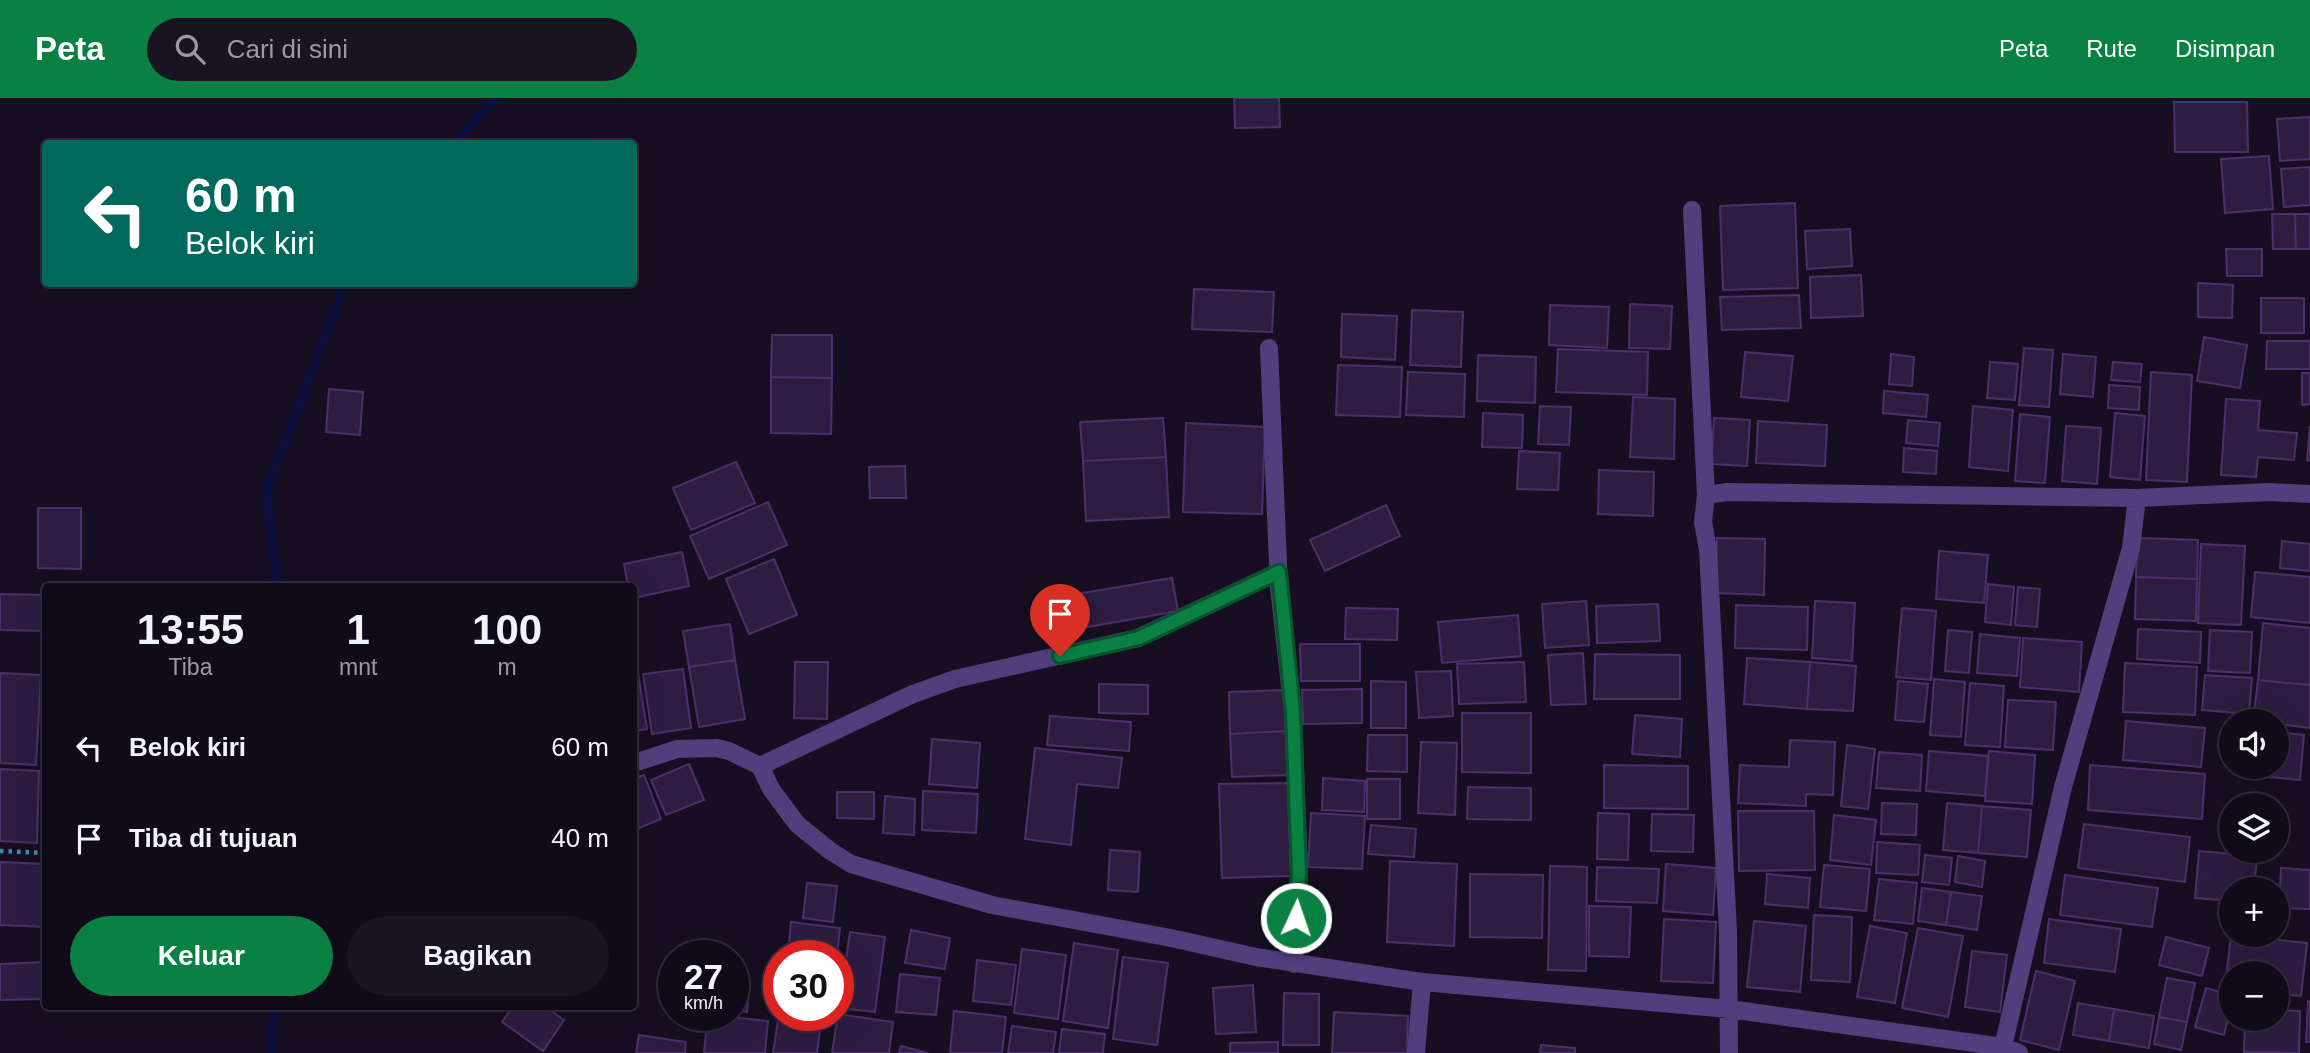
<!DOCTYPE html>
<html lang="id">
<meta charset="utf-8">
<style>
:root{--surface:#110b19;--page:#1a1422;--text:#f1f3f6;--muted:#9c9ba2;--line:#302b38;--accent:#0b8043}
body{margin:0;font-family:Helvetica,sans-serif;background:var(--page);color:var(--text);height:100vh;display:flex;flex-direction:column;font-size:26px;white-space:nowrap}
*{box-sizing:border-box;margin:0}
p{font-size:23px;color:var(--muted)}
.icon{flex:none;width:38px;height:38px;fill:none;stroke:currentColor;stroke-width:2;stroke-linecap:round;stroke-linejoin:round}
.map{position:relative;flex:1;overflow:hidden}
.sheet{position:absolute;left:42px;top:485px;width:595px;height:427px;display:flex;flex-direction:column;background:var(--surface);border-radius:7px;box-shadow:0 7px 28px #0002,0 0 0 2px var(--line)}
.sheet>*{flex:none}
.hud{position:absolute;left:42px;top:42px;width:595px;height:147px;border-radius:7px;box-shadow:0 7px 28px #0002,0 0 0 2px var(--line);background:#00695c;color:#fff;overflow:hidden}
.controls{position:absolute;left:2219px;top:611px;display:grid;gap:14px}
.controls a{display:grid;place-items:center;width:70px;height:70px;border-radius:50%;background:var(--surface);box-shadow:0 7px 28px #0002,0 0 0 2px var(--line);font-size:35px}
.speed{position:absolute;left:658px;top:842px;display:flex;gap:14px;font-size:35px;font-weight:700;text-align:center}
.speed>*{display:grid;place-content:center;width:91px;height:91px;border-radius:50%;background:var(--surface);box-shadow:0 7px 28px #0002,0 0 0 2px var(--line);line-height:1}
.speed small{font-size:18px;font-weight:400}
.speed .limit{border:10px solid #d22;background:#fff;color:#111}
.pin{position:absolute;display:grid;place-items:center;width:60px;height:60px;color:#fff;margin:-72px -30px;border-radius:50% 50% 50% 0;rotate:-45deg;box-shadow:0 0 7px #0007}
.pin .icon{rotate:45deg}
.me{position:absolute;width:77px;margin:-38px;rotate:3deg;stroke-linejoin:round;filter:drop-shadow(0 0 5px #0008)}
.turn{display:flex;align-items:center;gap:24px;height:147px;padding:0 28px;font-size:32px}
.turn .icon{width:91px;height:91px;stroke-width:2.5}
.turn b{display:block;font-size:49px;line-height:60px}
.eta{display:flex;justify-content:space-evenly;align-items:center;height:119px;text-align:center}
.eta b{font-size:42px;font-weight:700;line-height:49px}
.action{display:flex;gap:14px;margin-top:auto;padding:14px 28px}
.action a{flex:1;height:80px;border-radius:42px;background:var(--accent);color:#fff;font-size:28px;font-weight:700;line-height:80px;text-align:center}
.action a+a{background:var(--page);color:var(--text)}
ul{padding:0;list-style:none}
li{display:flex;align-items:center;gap:21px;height:91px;padding:0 28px}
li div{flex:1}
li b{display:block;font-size:26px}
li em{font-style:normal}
header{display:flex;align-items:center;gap:42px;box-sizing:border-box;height:98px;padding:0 35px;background:var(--accent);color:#fff}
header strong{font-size:33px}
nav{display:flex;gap:38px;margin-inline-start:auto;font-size:24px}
.search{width:490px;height:63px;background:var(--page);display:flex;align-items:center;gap:18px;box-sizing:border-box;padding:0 24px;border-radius:38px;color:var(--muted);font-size:26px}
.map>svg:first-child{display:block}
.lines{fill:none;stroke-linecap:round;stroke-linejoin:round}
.stream{stroke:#0d103c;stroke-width:10}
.building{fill:#2e1c41;stroke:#4d306b;stroke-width:2}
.path{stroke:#3790ab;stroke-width:4.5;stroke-dasharray:3.5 5;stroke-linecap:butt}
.minor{stroke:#523d7d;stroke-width:18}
.route-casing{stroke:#07532c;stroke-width:18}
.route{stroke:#0b8043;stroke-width:12}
</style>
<header>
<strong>Peta</strong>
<div class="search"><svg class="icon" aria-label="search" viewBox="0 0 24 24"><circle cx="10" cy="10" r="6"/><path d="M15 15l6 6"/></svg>Cari di sini</div>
<nav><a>Peta</a><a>Rute</a><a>Disimpan</a></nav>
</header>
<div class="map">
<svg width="2310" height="955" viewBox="0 0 2310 955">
<rect width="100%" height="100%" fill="#170f21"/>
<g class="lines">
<path class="stream" d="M454 46 496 0
M278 488 266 394 345 186
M272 955 274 908"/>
</g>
<path class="building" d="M1234 0H1279L1280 29 1235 30Z
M2174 4H2247L2248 54H2175Z
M2310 19V61L2280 63 2277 21Z
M2269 58 2273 111 2225 115 2221 61Z
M2310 69V107L2284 109 2281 71Z
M1795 105 1798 190 1723 192 1720 108Z
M2272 116H2295L2296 151H2273Z
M2295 116H2310V151H2296Z
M1850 131 1852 168 1807 171 1805 133Z
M2226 151H2262V178H2227Z
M1861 177 1863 218 1811 220 1810 179Z
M2198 185 2233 187 2232 220 2198 219Z
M1194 191 1274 194 1272 234 1192 231Z
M1799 197 1801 230 1722 232 1720 199Z
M2261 200H2304V235H2261Z
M1630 206 1672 208 1670 251 1629 250Z
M1550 207 1609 209 1607 250 1549 247Z
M1412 212 1463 214 1461 269 1410 267Z
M1342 216 1397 218 1395 262 1341 259Z
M772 237H832V280L771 279Z
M2204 239 2247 247 2240 290 2197 283Z
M2267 243H2310V271H2266Z
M2024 250 2053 252 2049 309 2019 307Z
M1558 251 1648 254 1647 297 1556 294Z
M1745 254 1793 258 1788 303 1741 299Z
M1891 256 1914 259 1912 288 1889 286Z
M2063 256 2096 259 2093 299 2060 296Z
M1478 257 1536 259 1535 305 1477 303Z
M1990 264 2018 266 2015 302 1987 300Z
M2113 264 2142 266 2140 284 2111 282Z
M1338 267 1402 269 1400 319 1336 317Z
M1408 274 1465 276 1464 319 1406 317Z
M2151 274 2192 277 2187 384 2146 382Z
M2302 275H2310V306L2302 307Z
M771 279 832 280 831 336 771 335Z
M2109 287 2140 289 2139 312 2108 310Z
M329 291 363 294 360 337 326 334Z
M1884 293 1928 297 1926 319 1883 315Z
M1633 299 1675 301 1674 361 1630 359Z
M2226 301 2260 303 2258 332 2297 335 2294 362 2258 359 2256 379 2221 377Z
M1540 308 1571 309 1569 347 1538 346Z
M1973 308 2013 312 2008 373 1969 369Z
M1483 315 1523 317 1522 350 1482 349Z
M2115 315 2145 318 2140 382 2110 379Z
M2020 316 2050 319 2045 385 2015 383Z
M1163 320 1166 359 1083 363 1080 324Z
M1714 320 1750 322 1747 368 1711 366Z
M1908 322 1940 325 1938 348 1906 345Z
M1758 323 1827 327 1825 368 1756 365Z
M1186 325 1265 329 1262 416 1183 414Z
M2066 328 2101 330 2097 386 2062 383Z
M2310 328V363L2307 362Z
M1904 350 1937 353 1936 376 1903 374Z
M1519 353 1560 355 1558 392 1517 391Z
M1166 359 1169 419 1086 423 1083 363Z
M736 364 755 405 691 432 673 390Z
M905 368 906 400H870L869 369Z
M1599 372 1654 374 1653 418 1598 416Z
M768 404 787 447 709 481 690 438Z
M1386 407 1400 438 1325 473 1310 442Z
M38 410H81V471L38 470Z
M1717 440 1765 441 1764 497 1716 495Z
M2137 440 2198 442 2197 481 2136 479Z
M2282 443 2310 446V473L2280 470Z
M2201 446 2245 448 2241 527 2198 525Z
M1939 453 1988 457 1984 505 1936 501Z
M682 454 689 488 634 500V488H628L624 466Z
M774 461 797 517 749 536 726 481Z
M2255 474 2310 479V525L2251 519Z
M2136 479 2197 481 2196 523 2135 521Z
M1172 480 1178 513 1071 532 1065 498Z
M1988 486 2014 489 2011 527 1985 524Z
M2018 489 2040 491 2037 529 2015 527Z
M0 496 46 497V533L0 532Z
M1586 503 1589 547 1545 550 1542 506Z
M1815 503 1855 505 1852 563 1812 560Z
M1658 506 1660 543 1597 545 1596 508Z
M1736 507 1808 509 1807 552 1735 550Z
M1346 510 1398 511 1397 542 1345 541Z
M1902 510 1936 513 1931 582 1896 579Z
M1518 517 1521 558 1442 565 1438 524Z
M2263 525 2310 530V587L2258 582Z
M730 526 735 562 689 569 683 533Z
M2138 531 2201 534 2200 565 2137 561Z
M1948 532 1972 534 1969 575 1945 573Z
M2210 532 2252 534 2250 575 2208 573Z
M1980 536 2020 540 2017 578 1977 575Z
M2023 540 2082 544 2079 594 2020 589Z
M1300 546H1360V583H1301Z
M1583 555 1586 606 1551 607 1548 557Z
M1595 556 1680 557V601H1594Z
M1747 560 1810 564 1807 611 1744 606Z
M735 562 745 621 699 629 689 569Z
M795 564H828L827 621 794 620Z
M1524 564 1526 604 1459 606 1457 566Z
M1810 564 1856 568 1853 613 1807 611Z
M2125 565 2197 569 2195 617 2123 614Z
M683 571 691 630 652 636 643 576Z
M1451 573 1453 618 1419 620 1416 574Z
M0 575 41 577 36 667 0 665Z
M638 575 647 631 634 633V576Z
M2205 577 2252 580 2249 616 2202 612Z
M1934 581 1965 584 1961 639 1930 637Z
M2258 582 2310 587V630L2277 626V623H2253Z
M1371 583 1406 584V630H1371Z
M1898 583 1928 586 1924 624 1895 622Z
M1970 585 2004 588 2000 649 1965 647Z
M1099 586 1148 587V616L1099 615Z
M1362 591V625L1303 626 1302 592Z
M1284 592 1286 633 1230 636 1229 594Z
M2008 602 2056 604 2053 652 2005 649Z
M1462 615H1531V675L1462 674Z
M1635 617 1682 621 1680 659 1632 656Z
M1050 618 1131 624 1129 653 1047 647Z
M2126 623 2205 630 2201 669 2123 662Z
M1286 633 1288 677 1232 679 1230 636Z
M2277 634 2304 637 2300 682 2247 677 2248 668H2277Z
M1368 637H1407V674L1367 673Z
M932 641 980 645 977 690 929 686Z
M1790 642 1835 644 1833 697 1806 696V708L1738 705 1740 667 1789 669Z
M1421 644 1457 645 1455 717 1418 715Z
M1847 647 1875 651 1868 711 1841 708Z
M1035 650 1122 660 1118 690 1077 686 1071 747 1025 741Z
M1929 653 1988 658 1985 698 1926 693Z
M1989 653 2035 657 2032 706 1985 703Z
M1879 654 1922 657 1920 693 1876 690Z
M689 666 704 702 666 717 651 682Z
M1604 667 1688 668V711L1604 710Z
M2090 667 2205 676 2202 721 2088 712Z
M0 671 39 673 37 745 0 743Z
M644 677 661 721 634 732V681Z
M1323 680 1365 683 1364 714 1322 712Z
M1367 681H1400V721H1367Z
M1288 685 1291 778 1222 780 1219 686Z
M1468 689 1531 690V722L1467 721Z
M923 693 978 696 976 735 922 732Z
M837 694H874V721L837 720Z
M885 698 915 701 914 737 883 735Z
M1882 705 1917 706 1916 737 1881 736Z
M1947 705 1982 708 1978 755 1943 752Z
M1982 708 2031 712 2027 759 1978 755Z
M1738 713H1814L1815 772 1739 773Z
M1311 715 1365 718 1362 771 1308 769Z
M1598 715 1629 716 1628 762 1597 761Z
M1652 716 1694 717 1693 754 1651 753Z
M1834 717 1876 722 1871 767 1830 762Z
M2084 726 2190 739 2185 784 2078 770Z
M1371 727 1416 731 1414 759 1368 756Z
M1877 744 1920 747 1918 777 1876 775Z
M1110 752 1140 754 1138 794 1108 792Z
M2199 753 2257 758 2254 791H2231V803L2195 800Z
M1925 757 1952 760 1949 787 1922 784Z
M1958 758 1985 763 1982 789 1955 784Z
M1390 763 1457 766 1454 848 1387 844Z
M0 764 46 766V829L0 827Z
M1666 766 1716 770 1713 817 1663 813Z
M1824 767 1870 771 1866 813 1820 809Z
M1550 768 1587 769 1586 873 1548 872Z
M1597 769 1659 771 1657 805 1596 803Z
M2281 770 2310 772V811L2279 810Z
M1470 776 1543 777 1542 840 1470 839Z
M1767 776 1810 780 1808 810 1765 806Z
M2065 777 2158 790 2152 829 2060 817Z
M1879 781 1917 785 1913 826 1874 822Z
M807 785 837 788 833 824 803 820Z
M1922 790 1951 794 1946 827 1918 823Z
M1951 794 1982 798 1977 832 1946 827Z
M1589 808 1631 809 1629 859 1589 858Z
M1814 817 1852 819 1850 884 1811 882Z
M1664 821 1716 824 1713 885 1661 883Z
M2049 821 2121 831 2115 874 2044 865Z
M1754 823 1806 828 1800 894 1747 889Z
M791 824 840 830 837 858 788 856Z
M1870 828 1907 835 1895 905 1857 899Z
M1918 830 1963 838 1948 919 1902 910Z
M911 832 950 840 945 871 905 865Z
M850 834 885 839 875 914 839 910Z
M2231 837 2307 845 2301 898 2277 896V875H2231V891L2225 890Z
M2166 839 2209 850 2202 878 2159 867Z
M1074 845 1118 852 1108 930 1063 923Z
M1022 851 1066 857 1058 921 1014 915Z
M1972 853 2007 857 2000 914 1965 909Z
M1123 859 1168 865 1157 947 1113 941Z
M977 862 1016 867 1011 907 973 903Z
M45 864 46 901 0 902V866Z
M2036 873 2075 883 2059 952 2020 942Z
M900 876 940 880 936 917 896 914Z
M2167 880 2195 885 2187 924 2159 919Z
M1253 887 1256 934 1216 936 1213 890Z
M733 889 749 891 747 914 733 912Z
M2206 890 2231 897V909L2224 937 2195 929Z
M1284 895 1319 896V947H1283Z
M2308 903 2310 904V944H2306Z
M2078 905 2114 911 2109 943 2073 937Z
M513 908H544L564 922 543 953 502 924Z
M2114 911 2154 918 2149 950 2109 943Z
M2277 912 2300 913 2299 955 2244 954 2245 920H2277Z
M954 913 1006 919 1002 955H950Z
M1334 914 1408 918 1407 955H1332Z
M779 915V917H822L817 955H773Z
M838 916 893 924 889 955H832Z
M708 917 768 923 765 955H704Z
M2159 919 2187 924 2181 952 2154 946Z
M1012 928 1056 934 1053 955H1008Z
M1062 931 1105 936 1103 955H1059Z
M639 937 686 944 685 955H636Z
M1278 944V955H1230V945Z
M1541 947 1575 950V955H1540Z
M901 948 928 955H899Z"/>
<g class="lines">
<path class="path" d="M0 753 46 755"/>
<path class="minor" d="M1692 112 1706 397
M1269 250 1279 489 1293 615 1299 775 1294 866
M634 665 677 651 717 650 729 653 760 668 771 691 797 726 829 752 851 766 992 807 1171 840 1256 859 1422 884 1729 911 2003 949 2019 955
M760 668 913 596 955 581 1138 540 1278 474
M2003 949 2063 689 2131 450 2137 400
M1416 955 1422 884
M1729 955 1728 833 1708 452 1703 424 1706 397 1727 394 2137 400 2270 394 2310 396"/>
</g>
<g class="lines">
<g class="route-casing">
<path id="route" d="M1060 558 1139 540 1279 474 1293 615 1299 775 1296 820"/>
</g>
<use href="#route" class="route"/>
</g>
</svg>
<div class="controls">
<a><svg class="icon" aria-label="sound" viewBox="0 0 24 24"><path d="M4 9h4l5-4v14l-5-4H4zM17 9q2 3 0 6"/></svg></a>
<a><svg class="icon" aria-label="layers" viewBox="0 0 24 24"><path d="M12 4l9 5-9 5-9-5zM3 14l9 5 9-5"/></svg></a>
<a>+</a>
<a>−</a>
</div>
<div class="speed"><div>27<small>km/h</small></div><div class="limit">30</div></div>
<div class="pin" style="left:1060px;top:558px;background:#d93025"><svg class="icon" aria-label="arrive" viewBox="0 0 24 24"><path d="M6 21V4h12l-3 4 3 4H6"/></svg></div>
<svg class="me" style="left:1296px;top:820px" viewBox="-20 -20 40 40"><circle r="17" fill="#0b8043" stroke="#fff" stroke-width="3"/><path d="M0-11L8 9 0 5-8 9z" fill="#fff"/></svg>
<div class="hud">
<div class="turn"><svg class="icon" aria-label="left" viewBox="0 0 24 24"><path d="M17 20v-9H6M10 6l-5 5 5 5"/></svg><div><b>60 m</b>Belok kiri</div></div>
</div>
<section class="sheet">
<div class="eta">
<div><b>13:55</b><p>Tiba</p></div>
<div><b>1</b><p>mnt</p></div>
<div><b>100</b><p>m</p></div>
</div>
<ul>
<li><svg class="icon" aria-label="left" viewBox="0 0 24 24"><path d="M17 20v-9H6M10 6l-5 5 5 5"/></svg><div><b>Belok kiri</b></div><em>60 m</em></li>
<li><svg class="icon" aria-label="arrive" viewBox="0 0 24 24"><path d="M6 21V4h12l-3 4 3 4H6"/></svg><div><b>Tiba di tujuan</b></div><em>40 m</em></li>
</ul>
<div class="action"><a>Keluar</a><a>Bagikan</a></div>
</section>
</div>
